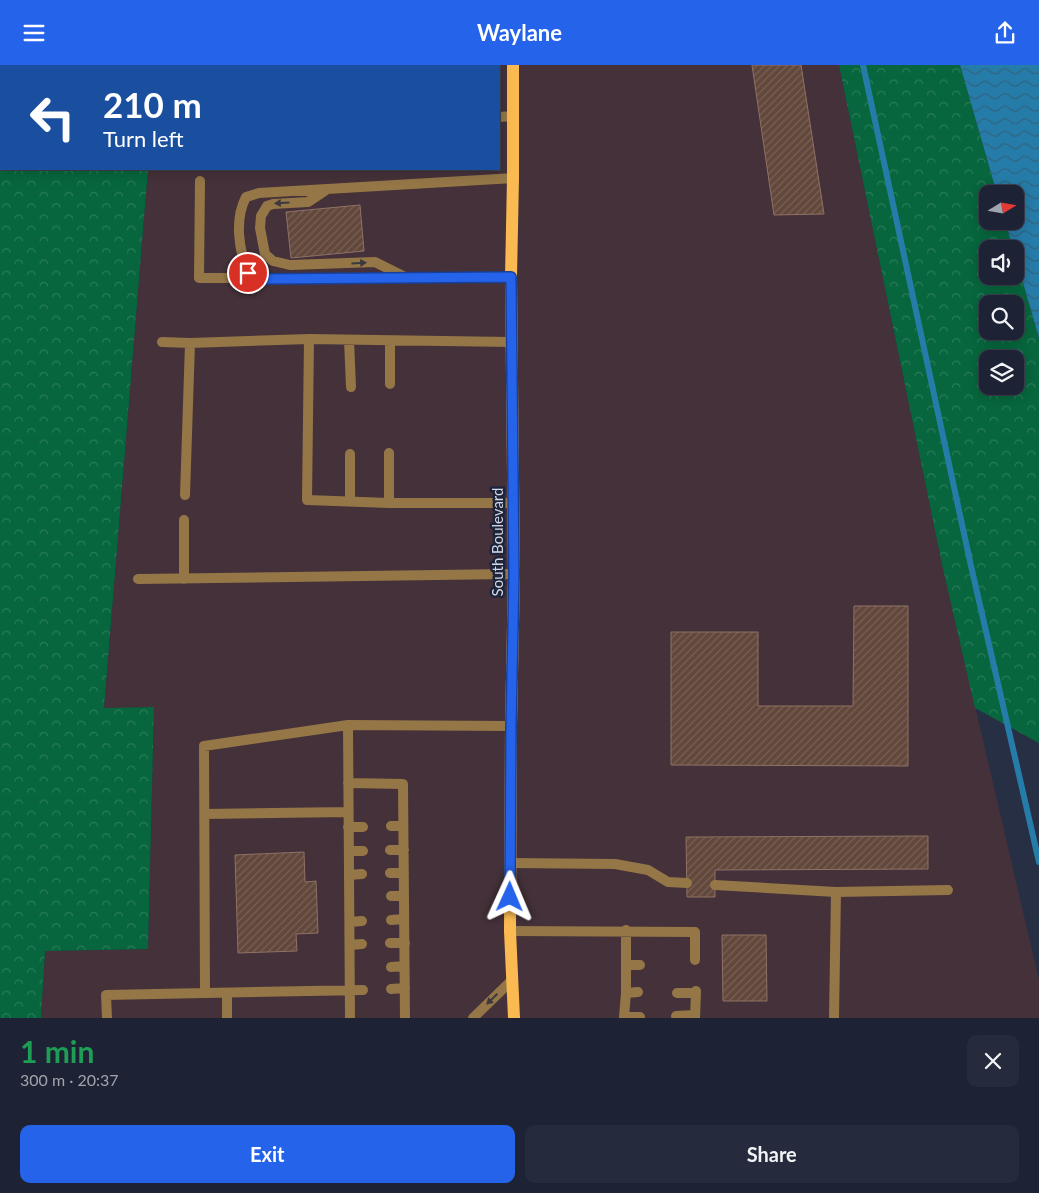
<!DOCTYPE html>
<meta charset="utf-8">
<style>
:root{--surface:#1d2334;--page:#252b3c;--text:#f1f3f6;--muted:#a0a4ac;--line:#3b404f;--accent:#2563eb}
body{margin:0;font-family:Lato,sans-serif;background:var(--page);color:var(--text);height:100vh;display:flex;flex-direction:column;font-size:19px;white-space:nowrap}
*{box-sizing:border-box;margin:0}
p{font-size:16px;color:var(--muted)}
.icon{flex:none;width:28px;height:28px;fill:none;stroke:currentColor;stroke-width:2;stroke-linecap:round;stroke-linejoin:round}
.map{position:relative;height:953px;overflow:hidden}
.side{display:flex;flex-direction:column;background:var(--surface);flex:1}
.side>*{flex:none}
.guide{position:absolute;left:0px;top:0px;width:500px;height:105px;box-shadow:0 2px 12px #0003,0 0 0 1px var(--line);background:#1a4fa0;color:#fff;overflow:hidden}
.needle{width:32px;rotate:79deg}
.controls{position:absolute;left:979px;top:120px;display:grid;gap:10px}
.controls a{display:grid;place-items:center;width:45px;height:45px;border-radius:10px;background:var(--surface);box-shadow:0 2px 12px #0003,0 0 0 1px var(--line);font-size:25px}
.pin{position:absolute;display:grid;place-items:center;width:42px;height:42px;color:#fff;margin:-21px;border:2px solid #fff;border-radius:50%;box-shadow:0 1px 5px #0007}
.me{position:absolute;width:55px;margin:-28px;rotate:1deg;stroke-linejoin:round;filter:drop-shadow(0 0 4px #0008)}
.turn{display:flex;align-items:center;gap:18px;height:105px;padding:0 20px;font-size:22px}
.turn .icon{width:65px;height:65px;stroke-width:2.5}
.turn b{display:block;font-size:35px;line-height:42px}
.round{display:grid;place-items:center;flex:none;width:52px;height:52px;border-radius:10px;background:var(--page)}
.summary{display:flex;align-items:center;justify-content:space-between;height:85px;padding:0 20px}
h1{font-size:30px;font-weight:700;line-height:38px;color:#1e9e55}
.cta{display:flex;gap:10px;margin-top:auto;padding:10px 20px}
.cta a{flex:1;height:58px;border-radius:10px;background:var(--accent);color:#fff;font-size:20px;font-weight:700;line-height:58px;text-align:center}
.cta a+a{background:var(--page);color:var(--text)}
header{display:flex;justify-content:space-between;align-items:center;height:65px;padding:0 20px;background:var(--accent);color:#fff;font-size:22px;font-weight:700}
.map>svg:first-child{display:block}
.commercial{fill:#443139}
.forest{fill:url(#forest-crowns);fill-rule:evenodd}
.water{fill:url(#water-waves)}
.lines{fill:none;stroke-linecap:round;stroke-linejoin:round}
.stream{stroke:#267ca9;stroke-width:6}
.building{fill:url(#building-hatch);stroke:#8f7265}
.service{stroke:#947647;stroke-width:10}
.primary{stroke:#faba51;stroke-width:12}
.oneway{fill:#3c393e}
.route-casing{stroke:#184099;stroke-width:12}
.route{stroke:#2563eb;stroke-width:9}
.labels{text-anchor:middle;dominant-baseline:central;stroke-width:5;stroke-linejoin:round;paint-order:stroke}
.street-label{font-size:15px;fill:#d3d9e8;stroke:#1e253b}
</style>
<header><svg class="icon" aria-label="menu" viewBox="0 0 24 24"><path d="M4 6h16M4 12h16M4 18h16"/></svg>Waylane<svg class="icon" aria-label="share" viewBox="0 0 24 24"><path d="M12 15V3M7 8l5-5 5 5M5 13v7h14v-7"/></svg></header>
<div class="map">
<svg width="1039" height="953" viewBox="0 0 1039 953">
<defs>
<pattern id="forest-crowns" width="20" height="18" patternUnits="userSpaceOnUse" patternTransform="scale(1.25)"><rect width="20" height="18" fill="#07663d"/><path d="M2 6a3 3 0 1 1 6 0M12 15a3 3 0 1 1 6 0" fill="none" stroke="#2a7b59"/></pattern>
<pattern id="water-waves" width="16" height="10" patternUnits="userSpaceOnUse" patternTransform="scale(1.25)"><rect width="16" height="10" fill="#267ca9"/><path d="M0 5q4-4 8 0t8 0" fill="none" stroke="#306481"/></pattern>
<pattern id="building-hatch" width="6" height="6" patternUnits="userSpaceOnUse" patternTransform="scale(1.25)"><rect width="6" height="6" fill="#62473b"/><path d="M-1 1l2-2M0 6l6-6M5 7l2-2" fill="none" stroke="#786157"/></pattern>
</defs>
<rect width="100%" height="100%" fill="#272f45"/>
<path class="commercial" d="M157 0H839L943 504 1039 915V953H41L45 886 148 884 154 642 104 644 148 104H499V1H157Z"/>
<path class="forest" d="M0 0H157L1 1V104H148L104 643 154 642 148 884 45 886 41 953H0Z
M839 0H960L997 129H988V156H1005L1013 184H988V211H1015V190L1039 273V678L975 643 943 504ZM988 239H1015V266H988ZM988 294H1015V321H988Z"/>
<path class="water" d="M960 0H1039V273L1015 190V184H1013L1005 156H1015V129H997Z"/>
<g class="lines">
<path class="stream" d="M863 0 971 501 1039 797"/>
</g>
<path class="building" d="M752 0H801L824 149 774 150Z
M360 140 364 186 291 193 286 147Z
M854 541H908V701L671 700V567H758V641H853Z
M928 771V804L715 805V832H687L686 772Z
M304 787 305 817 316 816 318 868 296 869 297 886 238 888 235 790Z
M722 870H766L767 936H723Z"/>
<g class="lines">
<path class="service" d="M182 0V1
M387 0V1
M499 52 513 51
M200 116 199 213H230L248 208
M326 125 308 137 273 139 267 141 261 151 260 163 265 189 273 196 290 200 375 197 405 212
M511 212 262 214 248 208C239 185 234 155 246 132L259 128 513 113
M309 274 512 277
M349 275 351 322
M162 277 190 278 309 274 307 435 389 438H514
M390 319V276
M350 389V437
M185 430 190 278
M389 438V388
M138 514 514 509
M184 514V455
M348 660 350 953
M348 718 403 719 405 953
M205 749 348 747
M391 761H403
M348 762H363
M390 785H404
M349 786H363
M510 798 615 799 648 805 668 817 687 818
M390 808H404
M349 810 362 809
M715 820 836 827
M391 831H404
M391 855 404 854
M350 857 362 856
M626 865V928L624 952H640
M510 866 695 867V895
M390 878H405
M350 880 362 879
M626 900H640
M391 902 404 901
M391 924 405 923
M363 925 205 928 204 681 348 660 511 661
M227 928V953
M626 928 638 927
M677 928H696
M676 951 695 950
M107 953 106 930 205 928
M473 953 511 916
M695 953 696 926
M834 953 836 827 948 825"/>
<path class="primary" d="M513 0V113L511 212 514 509 511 661 510 866 514 953"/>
</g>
<defs><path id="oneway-solid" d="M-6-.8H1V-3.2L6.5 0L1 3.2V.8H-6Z" transform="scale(1.25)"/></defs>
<g class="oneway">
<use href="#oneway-solid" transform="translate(282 138) rotate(177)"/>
<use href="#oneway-solid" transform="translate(359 198) rotate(-3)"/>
<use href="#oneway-solid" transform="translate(492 934) rotate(136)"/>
</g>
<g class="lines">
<g class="route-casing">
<path id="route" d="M248 208 262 214 511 212 514 510 511 661 510 832"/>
</g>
<use href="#route" class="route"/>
</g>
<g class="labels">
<g class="street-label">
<text transform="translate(497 477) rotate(-90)">South Boulevard</text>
</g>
</g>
</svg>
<div class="controls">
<a><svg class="needle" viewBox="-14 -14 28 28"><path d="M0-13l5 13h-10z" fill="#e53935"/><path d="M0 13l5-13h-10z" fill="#a0a4ac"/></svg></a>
<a><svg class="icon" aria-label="sound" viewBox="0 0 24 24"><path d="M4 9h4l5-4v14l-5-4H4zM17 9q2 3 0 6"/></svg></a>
<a><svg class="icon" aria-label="search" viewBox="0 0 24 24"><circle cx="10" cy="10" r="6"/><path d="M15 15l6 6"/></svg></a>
<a><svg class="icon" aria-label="layers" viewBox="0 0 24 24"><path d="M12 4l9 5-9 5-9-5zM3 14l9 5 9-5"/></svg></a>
</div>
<div class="pin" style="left:248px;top:208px;background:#d93025"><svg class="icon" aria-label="arrive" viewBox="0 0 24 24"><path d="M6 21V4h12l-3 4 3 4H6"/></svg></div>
<svg class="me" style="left:510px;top:832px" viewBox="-20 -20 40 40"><path d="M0-17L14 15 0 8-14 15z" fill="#2563eb" stroke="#fff" stroke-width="4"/></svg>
<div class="guide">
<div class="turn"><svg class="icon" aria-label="left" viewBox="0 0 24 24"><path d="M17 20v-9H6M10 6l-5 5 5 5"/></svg><div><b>210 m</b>Turn left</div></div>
</div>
</div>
<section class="side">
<div class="summary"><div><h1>1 min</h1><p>300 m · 20:37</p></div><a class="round"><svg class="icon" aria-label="close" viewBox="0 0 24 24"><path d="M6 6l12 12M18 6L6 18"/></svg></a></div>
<div class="cta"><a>Exit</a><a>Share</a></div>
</section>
